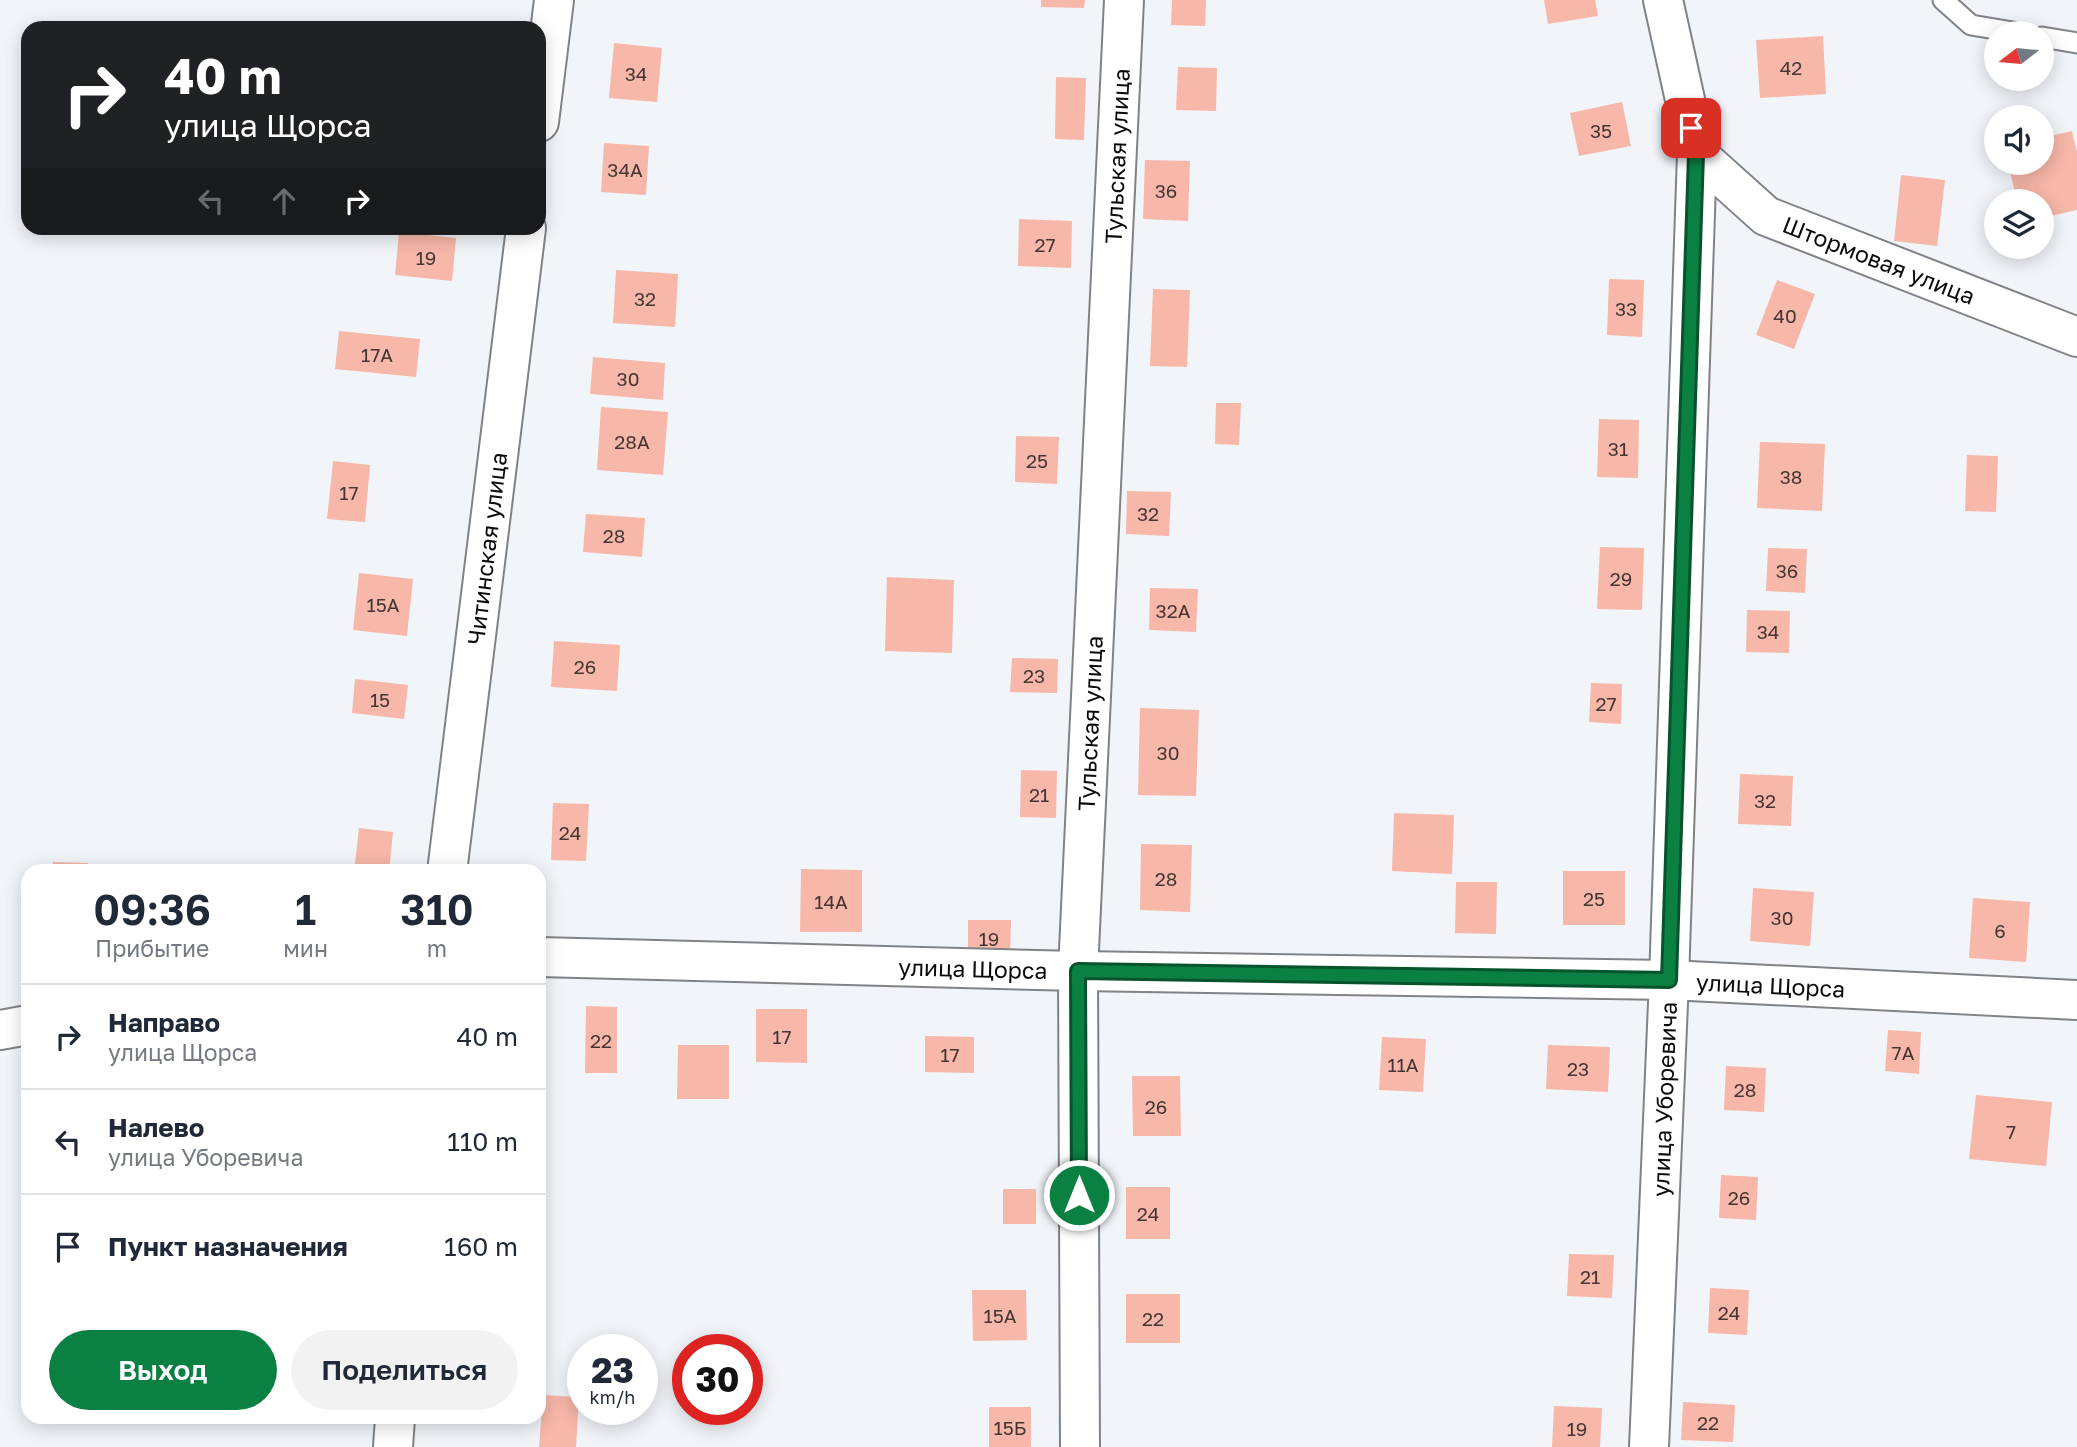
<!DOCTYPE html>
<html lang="ru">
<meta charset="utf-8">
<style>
:root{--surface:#fff;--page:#f2f2f3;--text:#1f2937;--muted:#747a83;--line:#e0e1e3;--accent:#0b8043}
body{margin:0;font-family:"Golos Text",sans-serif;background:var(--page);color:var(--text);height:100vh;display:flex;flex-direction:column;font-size:26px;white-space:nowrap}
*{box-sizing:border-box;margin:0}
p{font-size:23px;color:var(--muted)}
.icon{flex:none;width:38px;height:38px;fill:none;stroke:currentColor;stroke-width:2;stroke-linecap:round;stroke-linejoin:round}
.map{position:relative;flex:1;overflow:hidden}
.panel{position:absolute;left:21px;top:864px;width:525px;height:560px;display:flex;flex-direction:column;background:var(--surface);border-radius:21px;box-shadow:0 4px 18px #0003}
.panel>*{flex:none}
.guide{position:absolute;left:21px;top:21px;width:525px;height:214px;border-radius:21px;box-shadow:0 4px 18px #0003;background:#202124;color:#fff;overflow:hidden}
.needle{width:46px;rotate:254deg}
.controls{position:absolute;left:1984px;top:21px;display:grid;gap:14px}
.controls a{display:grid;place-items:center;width:70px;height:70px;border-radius:50%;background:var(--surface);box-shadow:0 4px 18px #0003;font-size:35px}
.speed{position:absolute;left:567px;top:1334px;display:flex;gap:14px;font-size:35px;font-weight:700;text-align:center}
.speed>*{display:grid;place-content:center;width:91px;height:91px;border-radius:50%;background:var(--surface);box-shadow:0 4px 18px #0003;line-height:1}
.speed small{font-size:18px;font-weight:400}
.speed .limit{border:10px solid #d22;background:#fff;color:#111}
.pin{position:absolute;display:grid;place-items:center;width:60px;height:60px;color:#fff;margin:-30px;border-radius:14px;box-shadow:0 4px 10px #0006}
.me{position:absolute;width:77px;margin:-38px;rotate:0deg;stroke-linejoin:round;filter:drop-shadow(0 0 5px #0008)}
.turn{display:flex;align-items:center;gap:24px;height:147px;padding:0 28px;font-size:32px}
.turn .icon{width:91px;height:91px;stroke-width:2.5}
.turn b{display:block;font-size:49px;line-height:60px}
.lanes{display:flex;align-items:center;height:66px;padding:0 28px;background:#0003;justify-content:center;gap:35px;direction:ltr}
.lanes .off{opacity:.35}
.eta{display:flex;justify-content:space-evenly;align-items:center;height:119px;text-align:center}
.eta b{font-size:42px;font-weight:600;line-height:49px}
.primary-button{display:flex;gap:14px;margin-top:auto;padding:14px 28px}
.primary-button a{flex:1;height:80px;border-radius:42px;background:var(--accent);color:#fff;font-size:28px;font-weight:600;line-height:80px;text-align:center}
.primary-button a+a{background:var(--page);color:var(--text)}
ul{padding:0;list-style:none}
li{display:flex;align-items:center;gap:21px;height:105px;padding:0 28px;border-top:2px solid var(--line)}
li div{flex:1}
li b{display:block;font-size:26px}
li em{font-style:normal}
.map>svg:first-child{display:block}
.building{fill:#f7b7a9}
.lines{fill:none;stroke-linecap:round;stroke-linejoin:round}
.service-casing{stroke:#808386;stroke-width:23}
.minor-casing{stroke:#808386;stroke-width:42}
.service{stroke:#fff;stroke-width:19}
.minor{stroke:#fff;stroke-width:38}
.route-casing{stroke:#07532c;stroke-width:18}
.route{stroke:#0b8043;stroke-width:12}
.labels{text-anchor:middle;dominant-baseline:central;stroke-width:6;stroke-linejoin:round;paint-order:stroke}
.number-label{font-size:19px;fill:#453634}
.street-label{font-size:23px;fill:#0a0b0d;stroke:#f1f5f9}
</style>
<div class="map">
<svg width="2077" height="1447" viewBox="0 0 2077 1447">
<rect width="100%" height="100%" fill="#f1f5f9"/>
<path class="building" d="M1041 0H1085L1084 8 1041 7Z
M1172 0H1206L1205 26 1171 25Z
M1544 0H1595L1598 16 1548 24Z
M1823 36 1826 94 1760 98 1756 40Z
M614 43 662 48 657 102 609 98Z
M1178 67 1217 68 1216 111 1176 110Z
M1056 77 1086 78 1084 140 1055 139Z
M1622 102 1631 146 1579 156 1570 113Z
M2072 131 2077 152V210L2042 218V201H2017L2008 163H2042V138Z
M604 143 649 146 646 195 601 192Z
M1145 160 1190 161 1188 221 1143 219Z
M1901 175 1945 180 1937 246 1894 241Z
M1019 219 1072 221 1071 268 1018 266Z
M399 232 456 238 452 281 395 275Z
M616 270 678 274 675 327 613 323Z
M1609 279 1644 280 1642 337 1607 335Z
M1777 280 1815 294 1794 349 1756 335Z
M1153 289 1190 290 1187 367 1150 366Z
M339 331 420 339 416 377 335 369Z
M593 357 665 363 663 400 590 394Z
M1216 403H1241L1239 445 1215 444Z
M601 407 668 412 663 475 597 470Z
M1599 419 1639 420 1638 478 1597 477Z
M1016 436 1059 437 1057 484 1015 482Z
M1760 442 1825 444 1822 511 1757 508Z
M1967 455 1998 456 1996 512 1965 511Z
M333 461 370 465 365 522 327 519Z
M1127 491 1171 492 1169 536 1126 534Z
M586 514 645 518 642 557 583 552Z
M1600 547 1644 548 1642 610 1597 609Z
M1768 548 1807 549 1805 593 1766 591Z
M359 573 413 579 407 636 353 630Z
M887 577 954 580 952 653 885 651Z
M1150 588 1198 589 1196 632 1149 630Z
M1747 610 1790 611 1789 653 1746 652Z
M554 641 620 645 617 691 551 687Z
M1012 658 1058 659 1057 693 1010 692Z
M355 679 408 685 404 719 352 713Z
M1591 683 1622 684 1621 724 1589 722Z
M1140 708 1199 710 1196 796 1138 795Z
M1021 770 1057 771 1056 818 1020 817Z
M1740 774 1793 776 1791 826 1738 824Z
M553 803 589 804 586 861 551 860Z
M1394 813 1454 815 1452 874 1392 871Z
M359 828 393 832 389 872H354Z
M1141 844 1192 845 1190 912 1140 910Z
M53 862 88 863V872H53Z
M801 869 862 870V932H800Z
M1563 871H1625V925H1563Z
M1456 882H1497L1496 934 1455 933Z
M1753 888 1814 892 1810 946 1750 941Z
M1973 898 2030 902 2026 962 1969 958Z
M968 920H1011L1010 957 968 956Z
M586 1006 617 1007V1073H585Z
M756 1009H807V1063L756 1062Z
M1888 1030 1921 1032 1919 1074 1885 1071Z
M925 1036 974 1037V1073L925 1072Z
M1382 1037 1426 1039 1423 1092 1379 1090Z
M678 1045H729V1099H677Z
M1548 1045 1610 1047 1608 1092 1546 1089Z
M1726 1066 1766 1068 1764 1112 1724 1110Z
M1132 1076H1180L1181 1136H1133Z
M1976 1095 2052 1102 2046 1166 1969 1159Z
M1721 1175 1758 1177 1756 1220 1719 1218Z
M1126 1187H1170V1239H1126Z
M1003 1189H1036V1224H1003Z
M1569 1254 1614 1255 1612 1298 1567 1296Z
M1710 1288 1749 1290 1747 1335 1708 1333Z
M972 1290H1026L1027 1340 973 1341Z
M1126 1294H1180V1343H1126Z
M543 1395 579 1397 576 1447H539Z
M1683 1402 1735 1405 1733 1442 1681 1440Z
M1554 1406 1602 1408 1600 1447H1552Z
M989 1407H1031V1447H989Z"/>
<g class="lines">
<g class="service-casing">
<path id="service" d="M1943 0 1971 25 2019 33
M2042 37 2077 43"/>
</g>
<g class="minor-casing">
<g id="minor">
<path d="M539 122 554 0"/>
<path id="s1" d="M1697 154 1766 216 2077 337"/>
<path id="s2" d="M447 872 526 228"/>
<path id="s3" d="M539 957 1078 971 1669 980 2077 1000"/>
<path d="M0 1030 28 1025"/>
<path d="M393 1447 395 1418"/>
<path id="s4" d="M1080 1447 1078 971 1124 0"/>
<path id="s5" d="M1649 1447 1669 980 1697 154 1663 0"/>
</g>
</g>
<use href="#service" class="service"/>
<use href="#minor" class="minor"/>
</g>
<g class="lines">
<g class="route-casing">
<path id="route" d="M1079 1195 1078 971 1669 980 1696 154 1691 128"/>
</g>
<use href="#route" class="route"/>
</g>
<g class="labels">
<g class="number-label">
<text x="1791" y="67">42</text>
<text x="636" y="73">34</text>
<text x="1601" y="130">35</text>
<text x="625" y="169">34А</text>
<text x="1166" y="190">36</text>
<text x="1045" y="244">27</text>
<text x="426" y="257">19</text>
<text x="645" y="298">32</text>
<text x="1626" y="308">33</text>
<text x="1785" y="315">40</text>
<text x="377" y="354">17А</text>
<text x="628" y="378">30</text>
<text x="632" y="441">28А</text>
<text x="1618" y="448">31</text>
<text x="1037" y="460">25</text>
<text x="1791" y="476">38</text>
<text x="349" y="492">17</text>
<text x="1148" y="513">32</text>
<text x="614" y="535">28</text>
<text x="1787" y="570">36</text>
<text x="1621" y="578">29</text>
<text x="383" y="604">15А</text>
<text x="1173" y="610">32А</text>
<text x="1768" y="631">34</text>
<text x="585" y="666">26</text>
<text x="1034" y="675">23</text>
<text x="380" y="699">15</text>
<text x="1606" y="703">27</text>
<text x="1168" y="752">30</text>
<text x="1039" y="794">21</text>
<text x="1765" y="800">32</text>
<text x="570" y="832">24</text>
<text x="1166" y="878">28</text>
<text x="1594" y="898">25</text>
<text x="831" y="901">14А</text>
<text x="1782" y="917">30</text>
<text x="2000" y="930">6</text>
<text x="989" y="938">19</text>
<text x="782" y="1036">17</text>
<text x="601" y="1040">22</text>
<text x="1903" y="1052">7А</text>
<text x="950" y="1054">17</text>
<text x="1403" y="1064">11А</text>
<text x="1578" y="1068">23</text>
<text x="1745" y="1089">28</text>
<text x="1156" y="1106">26</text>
<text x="2011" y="1131">7</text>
<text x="1739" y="1197">26</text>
<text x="1148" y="1213">24</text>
<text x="1590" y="1276">21</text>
<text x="1729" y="1312">24</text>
<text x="1000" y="1315">15А</text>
<text x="1153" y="1318">22</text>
<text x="1708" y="1422">22</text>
<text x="1010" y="1427">15Б</text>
<text x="1577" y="1428">19</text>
</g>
<g class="street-label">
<text stroke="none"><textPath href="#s4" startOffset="1292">Тульская улица</textPath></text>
<text stroke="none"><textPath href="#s1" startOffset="214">Штормовая улица</textPath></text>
<text stroke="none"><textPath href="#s2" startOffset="326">Читинская улица</textPath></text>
<text stroke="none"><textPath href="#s4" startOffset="724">Тульская улица</textPath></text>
<text stroke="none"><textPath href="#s3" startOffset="434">улица Щорса</textPath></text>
<text stroke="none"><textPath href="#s3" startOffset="1232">улица Щорса</textPath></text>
<text stroke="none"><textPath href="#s5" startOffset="348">улица Уборевича</textPath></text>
</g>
</g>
</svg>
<div class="controls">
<a><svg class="needle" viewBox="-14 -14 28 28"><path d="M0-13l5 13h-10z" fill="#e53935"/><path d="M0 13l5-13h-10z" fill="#747a83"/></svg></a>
<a><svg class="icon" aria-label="sound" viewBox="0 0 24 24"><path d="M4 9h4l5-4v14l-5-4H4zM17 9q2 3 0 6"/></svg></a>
<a><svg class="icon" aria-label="layers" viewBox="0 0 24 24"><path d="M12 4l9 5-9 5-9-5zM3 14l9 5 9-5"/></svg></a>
</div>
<div class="speed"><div>23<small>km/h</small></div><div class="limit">30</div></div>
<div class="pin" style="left:1691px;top:128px;background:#d93025"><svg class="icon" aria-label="arrive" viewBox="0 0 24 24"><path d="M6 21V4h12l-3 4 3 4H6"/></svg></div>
<svg class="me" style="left:1079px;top:1195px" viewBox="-20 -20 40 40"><circle r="17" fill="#0b8043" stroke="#fff" stroke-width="3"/><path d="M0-11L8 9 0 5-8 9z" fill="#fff"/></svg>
<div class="guide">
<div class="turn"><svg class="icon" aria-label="right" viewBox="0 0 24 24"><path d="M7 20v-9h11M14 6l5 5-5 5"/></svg><div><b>40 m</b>улица Щорса</div></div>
<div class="lanes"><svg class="icon off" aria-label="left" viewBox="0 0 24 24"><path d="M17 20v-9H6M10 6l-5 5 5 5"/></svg><svg class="icon off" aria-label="ahead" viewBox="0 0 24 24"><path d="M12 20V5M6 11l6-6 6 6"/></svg><svg class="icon" aria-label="right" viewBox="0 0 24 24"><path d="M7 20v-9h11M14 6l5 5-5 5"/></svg></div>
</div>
<section class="panel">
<div class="eta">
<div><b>09:36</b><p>Прибытие</p></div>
<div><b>1</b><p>мин</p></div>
<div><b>310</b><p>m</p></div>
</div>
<ul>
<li><svg class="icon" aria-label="right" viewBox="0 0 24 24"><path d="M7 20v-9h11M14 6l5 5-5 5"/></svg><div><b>Направо</b><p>улица Щорса</p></div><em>40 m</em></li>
<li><svg class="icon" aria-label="left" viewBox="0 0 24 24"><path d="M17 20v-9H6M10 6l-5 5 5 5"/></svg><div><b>Налево</b><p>улица Уборевича</p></div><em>110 m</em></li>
<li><svg class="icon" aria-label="arrive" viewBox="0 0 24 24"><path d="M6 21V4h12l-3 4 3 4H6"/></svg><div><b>Пункт назначения</b></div><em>160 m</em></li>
</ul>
<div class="primary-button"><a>Выход</a><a>Поделиться</a></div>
</section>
</div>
